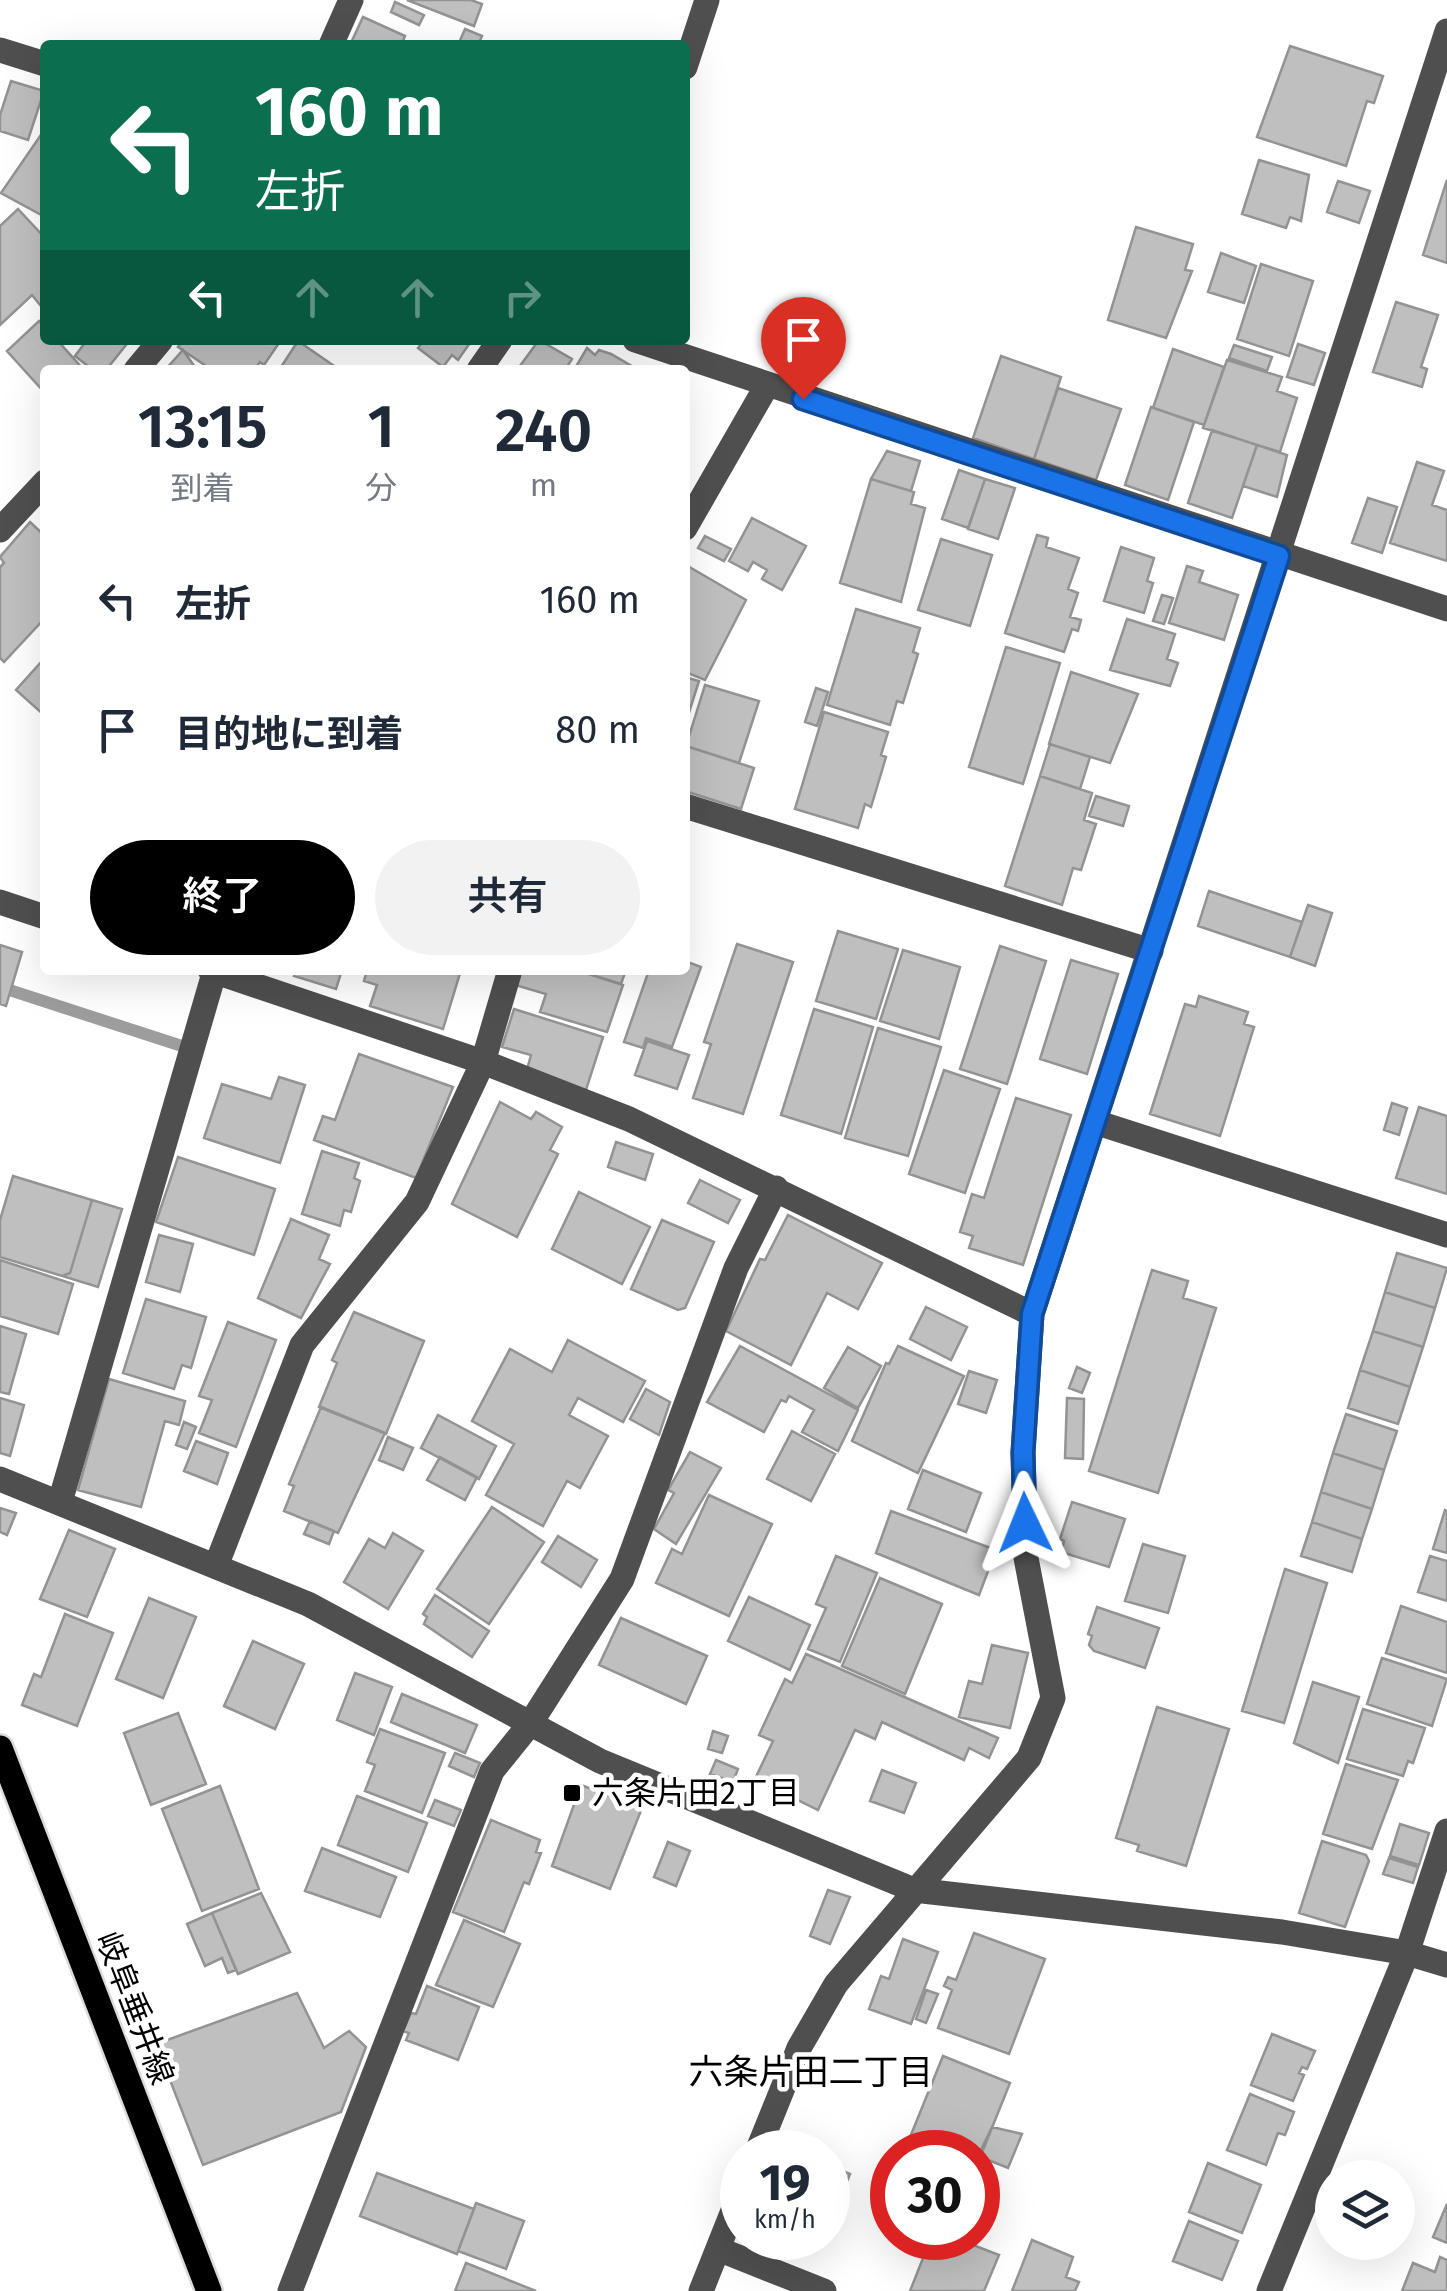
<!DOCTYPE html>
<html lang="ja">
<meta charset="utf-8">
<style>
:root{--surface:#fff;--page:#f2f2f3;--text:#1f2937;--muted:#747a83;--accent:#000}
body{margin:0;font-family:"Fira Sans","Noto Sans JP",sans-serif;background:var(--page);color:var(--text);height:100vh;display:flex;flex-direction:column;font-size:38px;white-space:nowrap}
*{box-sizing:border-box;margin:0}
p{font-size:32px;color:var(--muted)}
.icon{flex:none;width:55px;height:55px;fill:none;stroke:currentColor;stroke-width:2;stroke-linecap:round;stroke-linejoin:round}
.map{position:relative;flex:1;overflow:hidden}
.side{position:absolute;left:40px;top:365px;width:650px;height:610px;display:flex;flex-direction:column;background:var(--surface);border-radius:10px;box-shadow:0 10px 40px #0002}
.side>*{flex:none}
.banner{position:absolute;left:40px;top:40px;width:650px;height:305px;border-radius:10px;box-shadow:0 10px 40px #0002;background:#0b6e4f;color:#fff;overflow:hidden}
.controls{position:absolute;left:1315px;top:2160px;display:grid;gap:20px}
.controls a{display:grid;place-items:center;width:100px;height:100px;border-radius:50%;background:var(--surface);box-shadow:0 10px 40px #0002;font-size:50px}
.speed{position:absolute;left:720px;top:2130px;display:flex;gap:20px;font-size:50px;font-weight:700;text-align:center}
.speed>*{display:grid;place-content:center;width:130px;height:130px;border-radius:50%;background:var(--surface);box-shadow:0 10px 40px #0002;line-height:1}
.speed small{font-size:25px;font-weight:400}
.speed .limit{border:15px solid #d22;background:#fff;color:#111}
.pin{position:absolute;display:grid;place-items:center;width:85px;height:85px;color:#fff;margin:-102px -42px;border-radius:50% 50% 50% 0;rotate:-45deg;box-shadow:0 0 10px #0007}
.pin .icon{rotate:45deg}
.me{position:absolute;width:110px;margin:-55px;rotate:358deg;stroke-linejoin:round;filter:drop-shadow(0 0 8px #0008)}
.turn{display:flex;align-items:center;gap:35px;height:210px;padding:0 50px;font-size:45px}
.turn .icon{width:130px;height:130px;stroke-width:2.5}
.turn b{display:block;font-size:70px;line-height:85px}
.lanes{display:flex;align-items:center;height:95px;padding:0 50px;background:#0003;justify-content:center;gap:50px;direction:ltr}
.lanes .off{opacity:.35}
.eta{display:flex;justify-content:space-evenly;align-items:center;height:170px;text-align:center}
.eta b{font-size:60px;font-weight:600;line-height:70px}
.primary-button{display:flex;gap:20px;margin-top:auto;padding:20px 50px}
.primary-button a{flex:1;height:115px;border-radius:60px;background:var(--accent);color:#fff;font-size:40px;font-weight:600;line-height:115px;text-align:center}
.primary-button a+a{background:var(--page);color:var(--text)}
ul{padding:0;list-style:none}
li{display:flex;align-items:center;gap:30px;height:130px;padding:0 50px}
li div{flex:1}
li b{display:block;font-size:38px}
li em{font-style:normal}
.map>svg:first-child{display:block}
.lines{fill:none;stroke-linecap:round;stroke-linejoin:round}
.stream{stroke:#9d9d9d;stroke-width:12}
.building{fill:#bfbfbf;stroke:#939393;stroke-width:2.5}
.major-casing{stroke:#dbdbdb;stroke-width:30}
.minor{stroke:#4f4f4f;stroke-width:25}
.major{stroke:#000;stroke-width:25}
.route-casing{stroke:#114b97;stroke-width:25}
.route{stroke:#1a73e8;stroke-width:18}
.poi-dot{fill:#000;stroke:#fff;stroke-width:4}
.labels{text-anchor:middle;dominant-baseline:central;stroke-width:9;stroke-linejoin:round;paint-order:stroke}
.poi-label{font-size:32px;fill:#000;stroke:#fff;text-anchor:start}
.street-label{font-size:32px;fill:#000;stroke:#fff}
.neighbourhood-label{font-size:35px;fill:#000;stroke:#fff}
</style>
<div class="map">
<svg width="1447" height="2291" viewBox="0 0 1447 2291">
<rect width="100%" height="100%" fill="#fff"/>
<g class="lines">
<path class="stream" d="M0 987 185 1047"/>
</g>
<path class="building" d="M407 0H471L482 4 474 26Z
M395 2 424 15 419 25 391 12Z
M363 17 405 36 403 41 413 45H350Z
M465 29 482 36 478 45H458Z
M1290 46 1383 76 1374 103 1367 101 1346 166 1257 137Z
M11 81 44 91 28 140 0 131V115Z
M45 129V217L1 193Z
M1259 160 1309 175 1301 221 1290 217 1286 228 1242 214Z
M1447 180V263L1423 255Z
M1338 181 1370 191 1359 223 1327 212Z
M18 209 45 238V300L40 305 32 295 0 325V226Z
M1136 227 1193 244 1185 270 1192 271 1166 338 1108 320Z
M1221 253 1256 266 1244 303 1208 292Z
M1261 264 1313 281 1289 356 1237 339Z
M1396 302 1438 315 1421 367 1427 369 1422 387 1373 372Z
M39 321 45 327V340H57L84 370H45V393L7 351Z
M87 340H130L106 370H93L75 356Z
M183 340H281L264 365 260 362 254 370H212L178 347Z
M424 340H472L458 360 452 355 443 367 418 348Z
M539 340 572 359 565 370H517Z
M298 341 340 370H279Z
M1298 344 1325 353 1314 385 1287 377Z
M1234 345 1272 357 1267 371 1229 358Z
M587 348 595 355 599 350 611 354 637 369 574 370Z
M1173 349 1224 367 1204 425 1153 408Z
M183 350 197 370H165Z
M1001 356 1061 377 1034 459 973 438Z
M1227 360 1282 377 1277 391 1297 398 1280 452 1203 428Z
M1058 388 1121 409 1096 480 1034 459Z
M1151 407 1194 422 1168 500 1125 485Z
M1212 430 1257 445 1232 518 1188 503Z
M1257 445 1287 455 1277 497 1243 486Z
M887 451 920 461 911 491 871 479Z
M1417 462 1444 471 1432 505 1447 510V561L1390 543Z
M959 470 985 479 968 528 942 519Z
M871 479 914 492 911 504 925 508 901 602 840 583Z
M985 479 1015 488 998 539 968 529Z
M1368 498 1397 507 1382 553 1352 543Z
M752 518 806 546 782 590 762 579 767 570 753 562 748 571 729 561Z
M30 522 45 536V618L4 662 0 658V567L4 563 0 557Z
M1037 535 1048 538 1046 547 1079 558 1068 589 1078 593 1070 617 1081 620 1078 631 1072 629 1064 652 1005 633Z
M705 536 731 549 724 561 698 548Z
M941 539 992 555 970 626 918 610Z
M1121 547 1154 558 1147 581 1153 583 1144 613 1104 601Z
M686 565 746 600 705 680 685 672Z
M1187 566 1203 571 1199 582 1238 595 1224 640 1169 623Z
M1162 595 1173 598 1164 624 1153 621Z
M856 609 920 628 913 652 918 654 903 703 897 701 890 725 827 705Z
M1127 619 1175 634 1167 659 1178 663 1170 686 1110 670Z
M1006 647 1060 663 1023 784 969 767Z
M42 661 45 664V716L16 690Z
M1071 672 1138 694 1110 763 1049 744Z
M685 677 699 681 685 725Z
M705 685 759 701 739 763 686 746Z
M816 688 828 692 817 726 805 722Z
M824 712 888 732 881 755 886 757 871 807 865 804 858 828 795 809Z
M1050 744 1090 757 1080 789 1040 776Z
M686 746 754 768 741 809 685 791Z
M1040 776 1092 793 1084 820 1096 824 1081 870 1073 868 1062 905 1005 886Z
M1096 796 1129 806 1123 826 1089 816Z
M1209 891 1302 922 1290 957 1198 926Z
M1308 905 1332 913 1315 966 1290 957Z
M838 931 898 949 876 1019 816 1001Z
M737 944 793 962 743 1114 693 1098 711 1044 704 1042Z
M0 945 22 952 6 1006 0 1004Z
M1000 946 1046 961 1007 1084 960 1069Z
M903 950 960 967 939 1039 880 1021Z
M1071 960 1118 974 1087 1074 1040 1059Z
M685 961 701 967 672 1047 646 1038 643 1048 624 1042 649 970H685Z
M296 970H342L336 989 294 976Z
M367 970H461L443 1029 370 1006 377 985 364 981Z
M519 970H576L623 985 607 1032 540 1012 546 994 515 985Z
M576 970H626L621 984Z
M1199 996 1248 1012 1244 1024 1254 1027 1220 1136 1150 1114 1185 1004 1196 1007Z
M514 1009 603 1037 585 1093 526 1073 531 1055 502 1047Z
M814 1009 873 1027 841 1134 781 1115Z
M878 1028 941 1047 908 1156 845 1138Z
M647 1041 689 1055 677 1089 635 1075Z
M359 1054 453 1087 416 1178 314 1140 323 1116 335 1120Z
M944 1070 1000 1089 965 1193 909 1174Z
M279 1077 305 1085 280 1163 204 1138 222 1084 271 1099Z
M1016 1098 1071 1115 1023 1265 969 1248 973 1236 960 1232 972 1194 984 1198Z
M500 1102 531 1119 536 1112 562 1127 550 1150 558 1154 517 1237 452 1204Z
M1392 1103 1407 1108 1399 1135 1384 1130Z
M1419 1107 1447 1116V1194L1396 1178Z
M616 1142 653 1154 645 1180 608 1167Z
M322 1151 359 1163 354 1178 360 1181 351 1212 344 1210 340 1226 302 1214Z
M178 1157 275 1189 254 1255 156 1222Z
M13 1176 92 1200 70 1273 62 1276 0 1257V1220Z
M700 1180 740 1200 728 1223 688 1203Z
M579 1192 650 1227 622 1284 552 1249Z
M92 1200 122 1209 98 1287 62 1276 70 1273Z
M788 1215 882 1263 858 1309 827 1293 791 1365 726 1331 760 1259 765 1260Z
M291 1219 329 1235 319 1259 330 1264 301 1318 258 1298Z
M662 1220 714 1242 685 1308 678 1310 631 1289Z
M159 1235 193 1244 180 1292 146 1282Z
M1397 1253 1447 1268 1435 1308 1385 1292Z
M0 1260 73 1284 58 1334 0 1316Z
M1152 1270 1188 1281 1183 1298 1216 1308 1158 1493 1089 1471Z
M1385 1292 1435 1308 1423 1347 1373 1331Z
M146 1299 206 1317 191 1368 182 1365 174 1389 123 1373Z
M926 1307 967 1327 951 1360 910 1339Z
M354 1312 424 1341 386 1434 319 1407 337 1363 332 1360Z
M228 1322 276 1340 236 1447 199 1433 212 1400 199 1396Z
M0 1326 26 1334 9 1394 0 1392Z
M1373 1331 1423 1347 1410 1387 1360 1370Z
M568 1340 645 1381 623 1422 578 1398 569 1415 608 1436 580 1488 567 1481 543 1526 486 1495 514 1444 472 1421 510 1349 552 1372Z
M740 1346 858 1410 838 1451 802 1432 814 1410 789 1396 786 1402 781 1400 764 1432 707 1402Z
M898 1346 964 1376 918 1473 852 1441 886 1363 889 1364Z
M848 1347 881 1366 858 1408 824 1388Z
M1077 1367 1090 1373 1082 1393 1069 1388Z
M1360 1370 1410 1387 1398 1424 1348 1408Z
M969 1371 997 1380 986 1413 958 1404Z
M109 1379 185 1401 179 1425 165 1421 141 1507 78 1490Z
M646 1389 670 1402 659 1435 630 1419Z
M0 1398 24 1405 10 1456 0 1453Z
M1067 1398 1084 1399 1083 1459 1065 1458Z
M321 1407 385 1433 338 1533 284 1511 294 1486 289 1484Z
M1346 1414 1397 1431 1384 1470 1333 1453Z
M438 1415 496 1446 479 1479 421 1448Z
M184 1422 196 1427 187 1449 176 1445Z
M792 1431 835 1454 811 1501 767 1479Z
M388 1437 413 1448 403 1470 379 1460Z
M196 1441 228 1453 217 1484 184 1471Z
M690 1452 721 1468 676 1544 654 1529 674 1493 668 1490Z
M1333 1453 1384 1470 1372 1509 1321 1492Z
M440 1457 477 1477 465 1500 427 1480Z
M923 1470 981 1493 966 1532 908 1509Z
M1321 1492 1372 1509 1362 1539 1312 1522Z
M709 1495 772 1524 729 1616 656 1583 672 1549 682 1554Z
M1072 1502 1125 1519 1109 1567 1061 1552 1064 1541 1060 1539Z
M492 1507 544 1542 489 1624 437 1589Z
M0 1508 16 1513 7 1535 0 1532Z
M1445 1510 1447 1511V1553L1433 1549Z
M891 1511 996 1550 979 1595 876 1553Z
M310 1521 334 1531 329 1544 304 1534Z
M1312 1522 1362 1539 1352 1572 1301 1556Z
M69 1530 115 1549 87 1617 40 1599Z
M393 1533 423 1551 388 1609 344 1582 369 1539 385 1548Z
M558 1536 597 1560 581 1587 542 1562Z
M1143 1544 1185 1556 1168 1613 1125 1601Z
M836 1556 877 1573 840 1662 808 1649 826 1608 816 1604Z
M1430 1556 1447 1561V1601L1418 1592Z
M1285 1569 1327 1583 1284 1723 1242 1711Z
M880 1578 942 1604 905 1694 842 1666Z
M435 1595 489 1631 472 1657 424 1624 427 1617 423 1614Z
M749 1597 810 1625 790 1670 728 1641Z
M149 1598 196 1617 163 1698 116 1679Z
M1401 1606 1447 1622V1673L1386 1653Z
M1097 1607 1159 1628 1145 1668 1094 1651 1089 1645 1092 1636 1088 1634Z
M65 1614 113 1633 77 1726 22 1705 34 1674 41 1677Z
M621 1618 707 1656 686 1704 599 1665Z
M253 1641 304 1664 275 1729 224 1706Z
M992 1645 1028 1653 1010 1728 959 1717 969 1681 982 1684Z
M806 1654 998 1738 989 1758 969 1748 964 1760 882 1722 875 1739 855 1730 818 1810 755 1779 773 1741 759 1735 785 1679 792 1683Z
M1382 1658 1447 1679 1432 1726 1367 1704Z
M355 1673 392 1687 374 1735 337 1720Z
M1313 1682 1359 1697 1338 1763 1294 1743Z
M402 1694 477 1725 465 1753 391 1722Z
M1157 1707 1229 1729 1186 1866 1137 1851 1139 1845 1116 1838Z
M1363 1709 1425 1728 1413 1763 1408 1761 1403 1776 1347 1759Z
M178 1713 206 1784 151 1805 124 1733Z
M380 1729 445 1753 422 1813 365 1791 375 1765 367 1762Z
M713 1731 728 1736 722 1753 708 1749Z
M455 1753 480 1763 474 1777 449 1766Z
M716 1760 738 1769 733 1782 710 1774Z
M1346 1764 1398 1780 1372 1849 1323 1834Z
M882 1770 916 1783 904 1813 870 1801Z
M581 1785 642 1808 610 1889 552 1866Z
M220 1786 259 1889 202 1911 162 1809Z
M357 1796 427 1823 408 1872 338 1845Z
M435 1800 461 1810 454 1826 428 1816Z
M491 1820 540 1840 536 1852 541 1853 529 1884 524 1882 504 1932 453 1912Z
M1400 1824 1429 1833 1419 1865 1390 1856Z
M1322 1841 1366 1855 1369 1861 1345 1927 1299 1913Z
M668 1842 690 1851 676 1886 654 1877Z
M322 1848 396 1877 380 1917 305 1891Z
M1389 1858 1418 1867 1413 1883 1383 1874Z
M828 1890 850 1897 830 1944 810 1936Z
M261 1893 290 1952 238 1974 212 1913Z
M212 1913 236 1970 228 1973 222 1958 205 1966 187 1924Z
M464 1920 520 1944 493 2007 436 1985Z
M974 1933 1045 1959 1009 2054 938 2028 952 1990 944 1986 948 1977 956 1980Z
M903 1939 938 1952 911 2024 869 2009 881 1976 889 1979Z
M427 1986 479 2007 458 2060 406 2040 409 2033 403 2031 411 2013 416 2014Z
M926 1990 938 1994 926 2023 916 2019Z
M297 1993 324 2048 349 2031 366 2047 341 2112 203 2165 156 2044Z
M1272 2034 1315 2051 1307 2069 1302 2067 1299 2073 1304 2075 1293 2101 1251 2085Z
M943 2056 1010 2083 981 2155 949 2142 944 2152H904Z
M1250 2094 1294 2112 1285 2135 1278 2133 1266 2165 1227 2150Z
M992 2127 1022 2134 1008 2168 978 2156Z
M1208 2163 1261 2185 1242 2233 1189 2212Z
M828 2165 850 2174 828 2231Z
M377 2173 474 2209 457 2254 360 2216Z
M476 2203 524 2221 506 2269 458 2251Z
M1447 2204V2243L1433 2237Z
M1189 2221 1238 2241 1222 2280 1173 2261Z
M931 2238H955L999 2255 984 2291H910Z
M1032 2240 1073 2257 1066 2277 1079 2282 1075 2291H1012Z
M1440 2257 1447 2260V2291H1402L1413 2263 1435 2272Z
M466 2263 536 2291H455Z"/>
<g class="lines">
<g class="major-casing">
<path id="major" d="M0 1748 209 2291"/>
</g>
<path class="minor" d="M331 45 351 0
M0 50 45 64
M685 67 707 0
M635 340 1447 609
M136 370 161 340
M479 370 500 340
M685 528 766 387
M0 530 45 482
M685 806 1151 951
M0 902 45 917
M210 970 483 1062 629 1119 1032 1314
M1095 1122 1447 1235
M0 1479 308 1604 600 1761 914 1890 1282 1932 1407 1953 1447 1965
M60 1502 215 970
M216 1566 302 1345 417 1202 483 1062 510 970
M757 2152 799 2048 836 1984 1029 1758 1053 1698 1026 1558 1023 1453 1032 1314 1447 31
M718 2249 824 2291
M290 2291 492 1771 530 1724 622 1579 736 1268 776 1188
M701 2291 742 2188
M1269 2291 1407 1953 1447 1831"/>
<use href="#major" class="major"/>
</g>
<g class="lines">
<g class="route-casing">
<path id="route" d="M803 399 1279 556 1032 1314 1023 1452 1025 1523"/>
</g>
<use href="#route" class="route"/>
</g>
<rect class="poi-dot" x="562" y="1783" width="20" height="20" rx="5"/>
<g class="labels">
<g class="poi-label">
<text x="592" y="1793">六条片田2丁目</text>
</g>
<g class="street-label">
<text transform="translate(135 2008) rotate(69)">岐阜垂井線</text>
</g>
<g class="neighbourhood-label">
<text x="811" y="2072">六条片田二丁目</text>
</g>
</g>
</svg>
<div class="controls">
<a><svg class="icon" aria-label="layers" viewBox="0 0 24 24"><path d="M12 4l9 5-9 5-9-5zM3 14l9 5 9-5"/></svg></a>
</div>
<div class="speed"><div>19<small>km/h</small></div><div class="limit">30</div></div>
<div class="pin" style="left:803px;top:399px;background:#d93025"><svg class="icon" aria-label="arrive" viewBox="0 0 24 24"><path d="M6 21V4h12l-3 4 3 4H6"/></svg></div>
<svg class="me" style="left:1025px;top:1523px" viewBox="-20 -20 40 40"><path d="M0-17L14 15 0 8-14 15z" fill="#1a73e8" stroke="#fff" stroke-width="4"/></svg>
<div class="banner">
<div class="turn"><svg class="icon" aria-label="left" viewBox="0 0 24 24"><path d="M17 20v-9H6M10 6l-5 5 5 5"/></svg><div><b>160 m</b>左折</div></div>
<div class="lanes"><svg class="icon" aria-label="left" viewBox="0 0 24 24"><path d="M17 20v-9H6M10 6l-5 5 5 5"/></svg><svg class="icon off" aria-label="ahead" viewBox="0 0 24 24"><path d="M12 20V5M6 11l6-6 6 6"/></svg><svg class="icon off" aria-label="ahead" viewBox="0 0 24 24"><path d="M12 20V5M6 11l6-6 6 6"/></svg><svg class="icon off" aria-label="right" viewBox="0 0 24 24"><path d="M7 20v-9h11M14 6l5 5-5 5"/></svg></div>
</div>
<section class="side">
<div class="eta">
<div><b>13:15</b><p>到着</p></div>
<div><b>1</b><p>分</p></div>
<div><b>240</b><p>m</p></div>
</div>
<ul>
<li><svg class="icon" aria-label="left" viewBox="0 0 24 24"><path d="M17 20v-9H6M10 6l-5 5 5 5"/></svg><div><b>左折</b></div><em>160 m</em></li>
<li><svg class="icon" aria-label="arrive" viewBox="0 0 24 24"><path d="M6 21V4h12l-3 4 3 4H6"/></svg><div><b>目的地に到着</b></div><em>80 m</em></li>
</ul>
<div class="primary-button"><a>終了</a><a>共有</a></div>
</section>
</div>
